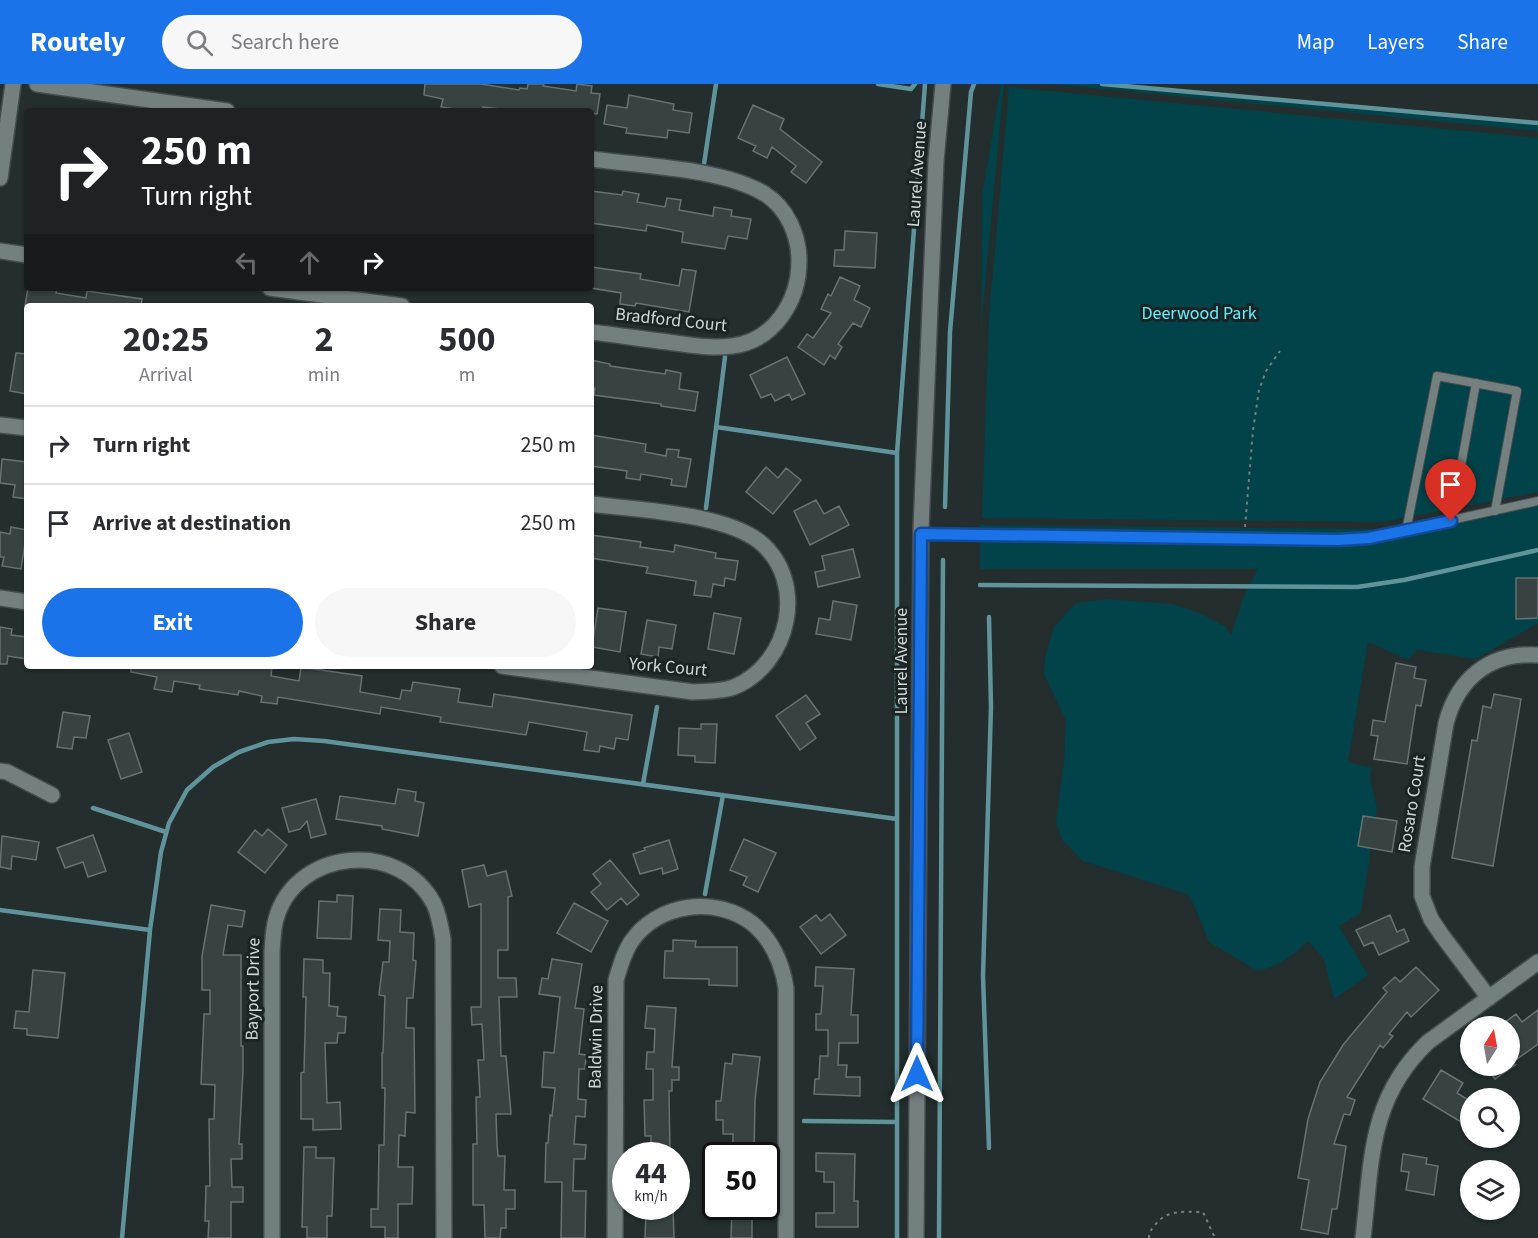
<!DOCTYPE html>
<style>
:root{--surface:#fff;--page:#f7f7f7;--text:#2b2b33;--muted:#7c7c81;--line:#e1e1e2;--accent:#1a73e8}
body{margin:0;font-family:"Source Sans 3",sans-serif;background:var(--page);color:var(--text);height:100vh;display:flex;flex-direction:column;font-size:22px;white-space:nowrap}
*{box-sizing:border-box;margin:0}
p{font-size:20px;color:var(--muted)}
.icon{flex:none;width:33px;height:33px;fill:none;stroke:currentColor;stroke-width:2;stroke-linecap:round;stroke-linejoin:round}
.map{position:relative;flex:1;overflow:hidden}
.drawer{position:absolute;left:24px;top:219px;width:570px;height:366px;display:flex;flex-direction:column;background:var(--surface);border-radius:6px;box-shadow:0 2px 4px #0004}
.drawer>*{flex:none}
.guide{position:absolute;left:24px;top:24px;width:570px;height:183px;border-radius:6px;box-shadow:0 2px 4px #0004;background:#202124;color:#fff;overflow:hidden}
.needle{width:39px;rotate:11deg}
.controls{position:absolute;left:1460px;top:932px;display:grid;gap:12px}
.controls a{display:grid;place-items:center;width:60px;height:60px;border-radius:50%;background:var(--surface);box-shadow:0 2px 4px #0004;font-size:30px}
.speed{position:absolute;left:612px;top:1058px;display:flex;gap:12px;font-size:30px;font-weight:700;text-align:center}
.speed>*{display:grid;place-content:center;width:78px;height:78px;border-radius:50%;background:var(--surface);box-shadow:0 2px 4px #0004;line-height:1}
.speed small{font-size:15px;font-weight:400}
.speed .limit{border:3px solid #111;border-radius:9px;background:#fff;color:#111}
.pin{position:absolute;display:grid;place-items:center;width:51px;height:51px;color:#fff;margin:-62px -26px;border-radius:50% 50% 50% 0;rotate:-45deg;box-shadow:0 0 6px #0007}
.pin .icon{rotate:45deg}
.me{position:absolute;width:66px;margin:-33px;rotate:0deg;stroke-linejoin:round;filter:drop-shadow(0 0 4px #0008)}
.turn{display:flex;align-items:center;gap:21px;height:126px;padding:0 18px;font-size:27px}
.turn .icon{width:78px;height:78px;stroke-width:2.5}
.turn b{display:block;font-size:42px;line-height:51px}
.lanes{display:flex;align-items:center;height:57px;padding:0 18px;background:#0003;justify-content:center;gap:30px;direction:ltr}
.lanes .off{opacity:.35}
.eta{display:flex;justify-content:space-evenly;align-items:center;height:102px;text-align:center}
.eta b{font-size:36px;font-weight:700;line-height:42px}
.cta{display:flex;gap:12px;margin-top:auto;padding:12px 18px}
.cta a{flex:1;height:69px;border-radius:36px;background:var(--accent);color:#fff;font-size:24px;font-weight:700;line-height:69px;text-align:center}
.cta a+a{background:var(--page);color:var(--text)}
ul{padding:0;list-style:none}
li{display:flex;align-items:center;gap:18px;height:78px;padding:0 18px;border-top:2px solid var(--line)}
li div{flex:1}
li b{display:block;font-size:22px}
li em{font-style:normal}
header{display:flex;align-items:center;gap:36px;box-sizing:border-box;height:84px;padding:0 30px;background:var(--accent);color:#fff}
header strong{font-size:28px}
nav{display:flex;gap:33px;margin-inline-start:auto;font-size:21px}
.search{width:420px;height:54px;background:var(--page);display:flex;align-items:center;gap:15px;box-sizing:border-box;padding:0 21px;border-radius:33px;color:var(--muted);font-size:22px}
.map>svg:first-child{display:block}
.green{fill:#014348}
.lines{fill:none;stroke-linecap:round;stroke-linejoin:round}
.stream{stroke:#60949a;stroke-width:4.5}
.building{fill:#384243;stroke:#677273;stroke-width:1.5}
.service-casing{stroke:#444c4d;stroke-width:10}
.minor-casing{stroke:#444c4d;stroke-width:18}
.tertiary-casing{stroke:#444c4d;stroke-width:18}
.secondary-casing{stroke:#444c4d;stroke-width:18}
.path{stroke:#777f7f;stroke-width:2;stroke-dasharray:3 4.5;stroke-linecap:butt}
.service{stroke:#747f80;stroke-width:8}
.minor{stroke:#747f80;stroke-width:15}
.tertiary{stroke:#747f80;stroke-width:15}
.secondary{stroke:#747f80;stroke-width:15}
.route-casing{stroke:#114b97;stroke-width:15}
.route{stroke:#1a73e8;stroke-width:10}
.labels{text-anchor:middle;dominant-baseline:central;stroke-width:6;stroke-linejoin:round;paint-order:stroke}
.street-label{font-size:18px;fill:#d1d7d8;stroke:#1a2425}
.park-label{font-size:18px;fill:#65edfa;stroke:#1a2425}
</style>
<header>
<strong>Routely</strong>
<div class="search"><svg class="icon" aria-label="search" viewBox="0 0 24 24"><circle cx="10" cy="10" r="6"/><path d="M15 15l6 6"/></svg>Search here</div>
<nav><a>Map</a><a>Layers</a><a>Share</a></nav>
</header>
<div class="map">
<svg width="1538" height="1154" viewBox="0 0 1538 1154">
<rect width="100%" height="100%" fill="#242e2e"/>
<path class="green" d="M1001 0H1004L982 233 981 283 982 112Z
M1052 0H1092L1538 40V47Z
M1009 3 1538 54V408L1383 438 982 434 989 233Z
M1538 416V539L1476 575 1417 566 1408 576 1368 558 1348 678 1372 684 1370 694 1377 724 1361 829 1339 842 1368 891 1334 915 1324 875 1308 857C1294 872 1278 882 1258 887L1209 858 1193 819 1187 810 1083 777 1062 756 1056 738 1064 677 1066 636 1044 591 1045 574 1054 543 1076 519 1108 515 1173 520 1202 530 1226 543 1231 551 1244 512 1258 485H980V441L1382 445Z"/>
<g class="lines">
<path class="stream" d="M878 0 911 5 915 0
M1102 0 1538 39
M704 80 716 0
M716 343 897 369
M945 423 950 248 971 8 974 0
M706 424 725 273
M980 501 1357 503 1404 496 1538 466
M989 533 991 623 983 892 989 1064
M643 700 657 623
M93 724 166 748
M705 810 723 711
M0 826 150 846
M804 1037 897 1038
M122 1154 150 846 161 768 169 739 187 706 213 683 239 668 268 658 294 655 324 657 897 735
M897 1154V369L925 0
M939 1154 943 476"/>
</g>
<path class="building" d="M425 0H481L519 6 520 4 527 5 528 0H544L543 2 576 7 577 0 592 2 591 9 600 10 597 30 591 29V27H520L483 23 482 27H468L441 23 443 15 424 11Z
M629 11 674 20 673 26 692 29 689 49 668 46 667 54 626 49 627 44 604 40 607 21 627 24Z
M753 21 784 35 780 45 822 78 806 99 791 88 796 82 772 63 767 74 753 67 756 62 738 54Z
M591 107 622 111 623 107 639 110 637 118 665 123 667 114 681 116 679 126 713 132 714 123 732 126 731 132 751 135 747 155 728 152 725 165 682 158 683 148 647 141 646 147 591 139Z
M845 147 877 149 875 184 834 182 835 166H844Z
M591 183 641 190 640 195 679 202 682 185 696 187 689 228 636 219 635 222 620 220 621 209 591 204Z
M840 193 860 202 854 216 870 224 861 243 853 239 838 260 842 263 835 275 830 271 824 281 798 263 807 250 813 254 831 229 821 225 828 210 831 212Z
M28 204H57L56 209 86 214 87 207 142 215 141 222H25Z
M16 269 27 270V310L10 307Z
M787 273 805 310 792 316 789 310 775 317 771 310 761 314 750 291Z
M591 276 610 280V282L665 290 666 286 681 289 679 305 698 308 695 327 661 322V320L594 311 595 304 591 303Z
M591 351 646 360 645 368 666 372 667 365 679 366 678 373 691 375 686 403 671 401 672 395 641 390 640 396 626 394 627 387 591 382Z
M2 375 27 378V415L13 413 15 401 0 399Z
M766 383 778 394 786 384 801 396 773 430 746 408Z
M816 416 824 430 839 422 849 441 810 461 794 427Z
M11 443 27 446 21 485 2 482 4 473H0V448L10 450Z
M591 451 641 458 640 463 674 468 675 461 716 469 715 474 738 477 735 496 725 494 724 502 713 500 711 513 694 511 696 497 646 489 648 483 591 474Z
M853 465 860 493 818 503 815 488 825 486 822 472Z
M1516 494H1538V534L1516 535Z
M833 517 857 521 851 556 816 550 819 534 830 536Z
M598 524 626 528 620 568 592 563Z
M714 529 741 534 734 570 708 565Z
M647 536 676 541 672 565 659 563 658 573 641 570Z
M0 543 12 545 11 551 27 553V575L8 572 7 580H0Z
M1396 579 1416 583 1414 594 1426 596 1421 622 1416 621 1407 680 1374 675 1378 652 1371 651 1373 636 1385 638Z
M131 582H272L271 592 299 597 301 583 362 592 360 608 400 615 402 606 411 607 413 598 460 605 458 618 492 623 494 610 632 631 628 656 616 654 614 665 600 662 599 668 584 666 587 648 529 638 526 651 440 638 441 633 381 623 380 630 278 613 277 620 261 618 262 612 239 607 238 611 199 605 200 601 174 597 172 608 154 605 157 593 131 588Z
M1494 610 1521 615 1493 782 1452 774 1472 656 1477 657 1483 622 1491 624Z
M806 611 820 630 806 639 816 654 800 666 776 632Z
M63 628 90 632 86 654 74 653 72 665 57 663Z
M701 640H717L715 679 695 678V672L678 671 679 644 701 645Z
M129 649 142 688 121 695 108 656Z
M398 705 416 708 415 717 424 719 418 752 382 745V742L336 735 340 712 395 720Z
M316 715 326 750 311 754 307 737 300 745 289 748 282 724Z
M1363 732 1397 737 1392 768 1358 762Z
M268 745 287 761 265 789 238 768 255 746 262 752Z
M93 751 106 787 88 793 83 778 65 784 57 764Z
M2 752 39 758 36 776 12 772 11 785 0 783Z
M744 755 776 769 758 808 743 801 747 793 730 786Z
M669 756 678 785 663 790 662 784 640 790 633 770 645 766 644 764Z
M610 776 639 811 627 821 621 814 607 826 591 808 601 800 593 790Z
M484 781 487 792 506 787 512 812 508 813V866H498V894H516L517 913H499L501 972H506L511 1030H496L497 1060 498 1072H505L504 1106H515V1125H506V1144H501L500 1154H485L484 1121H473V1060H477L476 1013H480L478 976H484L482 940 472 941 471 923H481V820L469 823 462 786Z
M337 811 353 812 351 855 317 854 319 817 337 818Z
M574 819 608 837 591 868 557 849Z
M211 821 245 827 242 843 228 841 223 871H241V962H243V987L239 1060H242V1075H231L232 1103H243V1118H231V1154H208L209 1137H205L206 1102H210L209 1035H214L215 1001 201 1000 204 930H210V906H202V872Z
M380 825 401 826 400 848 414 849 413 876 416 877 413 914H407L406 944H414L415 1029 406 1028 405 1052 399 1051 398 1083H413L412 1120H398V1154H385V1143H371V1125H378L379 1061H384L385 1004H382V969H383L385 912 379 911 383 878H389L390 857 378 856Z
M830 830 846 851 821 870 800 843 816 831 821 837Z
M1390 831 1397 848 1404 845 1409 857 1379 871 1373 858 1364 862 1356 846Z
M673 856 696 857 695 863H737V902L709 901V895L664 894 665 867H673Z
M304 875 323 876V889H330L329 922 338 923 337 932 346 933 345 949H338L337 959H325L327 1019 340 1018 341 1045 313 1046V1035H301V989L304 988 306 913H303Z
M552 875 582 880 575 924 584 925 579 970 586 971 585 985H579L578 1015 586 1016 585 1033 576 1032 574 1060 586 1061 585 1075H574L573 1107H586L585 1154H561L562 1098H545L546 1059H548L550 1031 552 1032 555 1004 542 1003 544 968 554 969 560 913 539 910 542 894 548 895Z
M816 883 854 885 851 931H858V959H839L838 981H847L846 993H860V1012L814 1010 815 995H819L820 972H828V946H816V930H821L823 902H815Z
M1416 883 1439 906 1411 933 1407 928 1389 950 1393 952 1383 964 1380 961 1347 1013 1355 1016 1350 1031 1344 1030 1334 1060 1346 1062 1337 1125H1332L1328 1150 1301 1145 1309 1096 1298 1094 1308 1035 1320 998 1343 961 1387 908 1383 904 1395 893 1400 898Z
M33 886 65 889 58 954 27 951V945L14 944 16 927 29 928Z
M647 922 676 924 672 983H679V996H672V1007H669L670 1071H651V1052H645L644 1016H653V985H646L647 968H654L655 945 645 944Z
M1538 926V960L1509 981H1515L1495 995 1484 981H1509V942L1504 939 1516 930 1522 938Z
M733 970 760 973 755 1016 754 1071H733V1050H723V1036H716V1017H721L725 979 732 980Z
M1441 986 1463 999 1457 1009 1470 1017V1024L1461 1038 1423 1015Z
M304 1063H316V1074H334L332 1132H327V1154H307V1143H302Z
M816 1069 855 1070 854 1117H858V1143H816V1129H834V1098H824V1088L816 1087Z
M1403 1070 1427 1074 1426 1080 1438 1082 1434 1111 1406 1106 1409 1088 1401 1087Z
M652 1122H673L674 1154H645L646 1129H651Z
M732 1122H752V1154H731Z"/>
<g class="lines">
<g class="service-casing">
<path id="service" d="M1451 437 1476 299
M1406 447 1437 292 1517 307 1495 427
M921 450 1338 456 1369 454 1538 417"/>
</g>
<g class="minor-casing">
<path id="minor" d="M37 0 227 27
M591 75C642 82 722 84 765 110 787 124 799 151 799 177 799 217 774 257 732 262 711 265 689 261 668 258 642 255 617 251 591 248
M0 167 27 171
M270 204 402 222
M0 341 27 344
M0 514 27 518
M502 582 693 608C706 607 721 608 734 603 790 580 808 498 760 458 724 429 637 426 591 420
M0 687 7 688 52 711
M1489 914 1441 850 1431 835 1422 812V783L1446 639C1458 594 1490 568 1538 571
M272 1154V867C273 856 273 845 276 835 296 764 400 755 434 820 439 831 441 843 443 855L444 1154
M615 1154 616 896C620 883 623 870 631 858 657 819 716 811 753 840 773 857 782 879 786 904V1154
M1363 1154C1372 1078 1368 1015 1428 958L1538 878"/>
</g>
<g class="tertiary-casing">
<path id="tertiary" d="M0 94 13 0"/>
</g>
<g class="secondary-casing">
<path id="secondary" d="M916 1154 921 445 936 77 943 0"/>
</g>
<path class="path" d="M1245 443 1253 346 1259 306 1266 287 1280 267
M1149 1154C1149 1148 1151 1146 1155 1141 1167 1125 1185 1128 1203 1128L1215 1154"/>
<use href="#service" class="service"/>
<use href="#minor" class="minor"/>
<use href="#tertiary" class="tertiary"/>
<use href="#secondary" class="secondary"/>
</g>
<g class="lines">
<g class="route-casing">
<path id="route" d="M917 990 921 450 1338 456 1369 454 1451 437"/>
</g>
<use href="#route" class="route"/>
</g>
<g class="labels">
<g class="street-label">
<text transform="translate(917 90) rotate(-86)">Laurel Avenue</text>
<text transform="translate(671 236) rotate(6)">Bradford Court</text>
<text transform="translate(901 577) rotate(-90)">Laurel Avenue</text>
<text transform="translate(668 583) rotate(5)">York Court</text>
<text transform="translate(1412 720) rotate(-81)">Rosaro Court</text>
<text transform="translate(253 905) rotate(-89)">Bayport Drive</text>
<text transform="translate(596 953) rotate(-89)">Baldwin Drive</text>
</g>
<g class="park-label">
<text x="1199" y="229">Deerwood Park</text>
</g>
</g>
</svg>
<div class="controls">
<a><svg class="needle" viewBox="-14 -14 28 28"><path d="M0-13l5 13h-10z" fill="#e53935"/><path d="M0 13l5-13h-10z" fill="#7c7c81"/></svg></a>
<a><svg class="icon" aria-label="search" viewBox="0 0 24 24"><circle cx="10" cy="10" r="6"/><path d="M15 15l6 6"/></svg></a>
<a><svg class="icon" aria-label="layers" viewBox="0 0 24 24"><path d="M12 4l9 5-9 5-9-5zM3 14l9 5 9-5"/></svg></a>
</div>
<div class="speed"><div>44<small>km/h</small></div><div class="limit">50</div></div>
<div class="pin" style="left:1451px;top:437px;background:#d93025"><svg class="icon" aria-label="arrive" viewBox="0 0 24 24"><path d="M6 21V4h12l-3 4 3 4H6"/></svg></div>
<svg class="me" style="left:917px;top:990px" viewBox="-20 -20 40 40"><path d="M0-17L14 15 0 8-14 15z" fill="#1a73e8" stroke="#fff" stroke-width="4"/></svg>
<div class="guide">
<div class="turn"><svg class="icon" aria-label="right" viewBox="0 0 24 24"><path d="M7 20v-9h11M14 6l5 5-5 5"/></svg><div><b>250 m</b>Turn right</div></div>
<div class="lanes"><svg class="icon off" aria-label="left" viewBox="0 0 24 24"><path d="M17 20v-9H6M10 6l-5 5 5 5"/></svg><svg class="icon off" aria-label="ahead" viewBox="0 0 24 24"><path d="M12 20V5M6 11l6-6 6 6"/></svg><svg class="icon" aria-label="right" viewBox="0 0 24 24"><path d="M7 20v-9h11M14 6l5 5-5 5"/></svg></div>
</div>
<section class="drawer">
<div class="eta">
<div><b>20:25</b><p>Arrival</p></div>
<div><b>2</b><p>min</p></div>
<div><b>500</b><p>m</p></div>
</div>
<ul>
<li><svg class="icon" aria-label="right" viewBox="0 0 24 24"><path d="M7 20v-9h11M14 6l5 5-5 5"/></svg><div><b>Turn right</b></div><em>250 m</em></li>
<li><svg class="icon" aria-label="arrive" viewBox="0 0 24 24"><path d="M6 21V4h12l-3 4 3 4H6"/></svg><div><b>Arrive at destination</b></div><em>250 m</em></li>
</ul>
<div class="cta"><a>Exit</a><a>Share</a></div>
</section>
</div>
